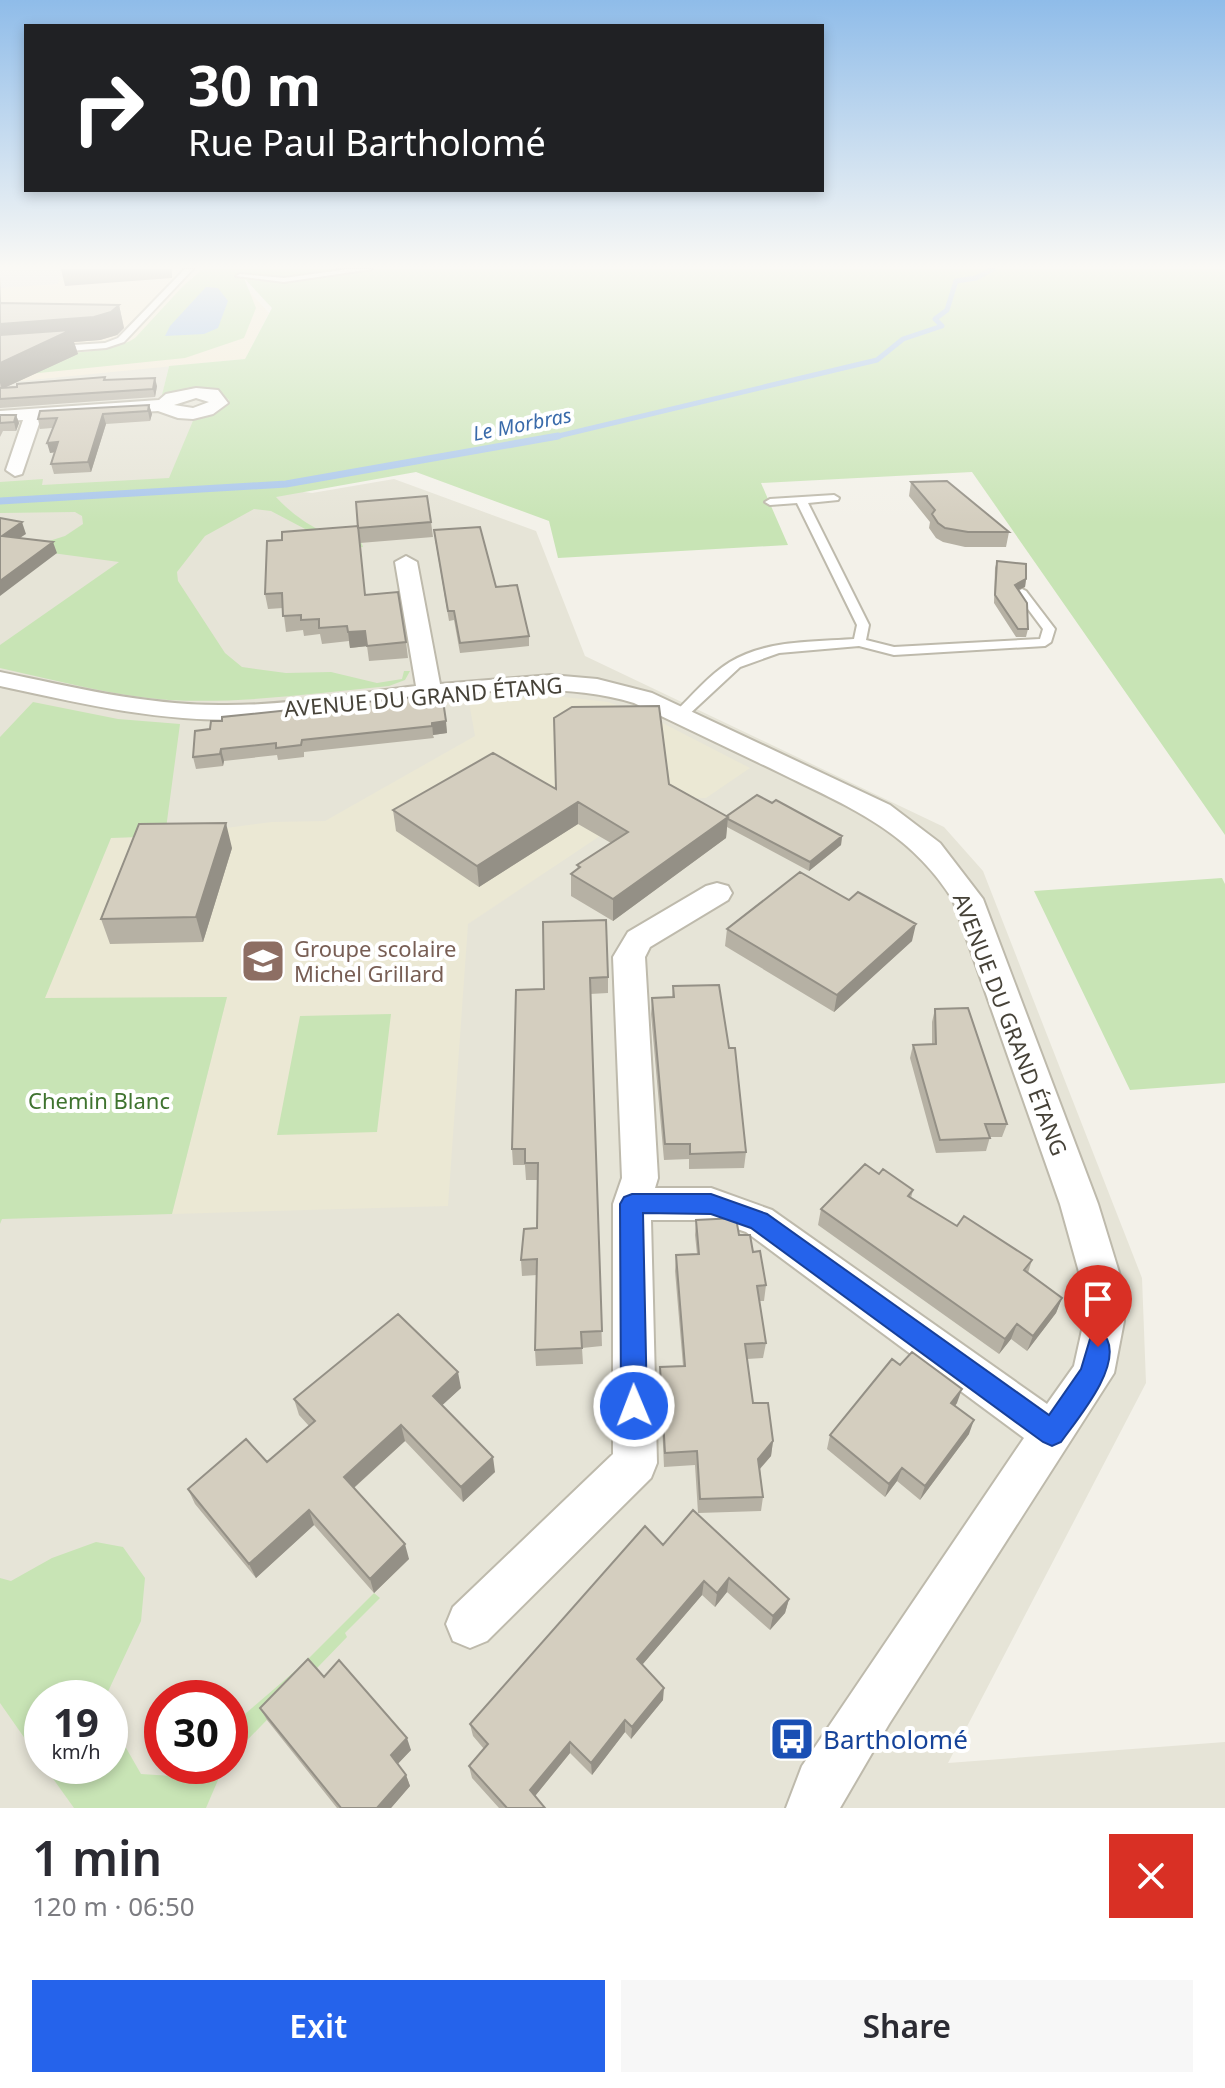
<!DOCTYPE html>
<meta charset="utf-8">
<style>
:root{--surface:#fff;--page:#f7f7f7;--text:#2b2b33;--muted:#7c7c81;--accent:#2563eb}
body{margin:0;font-family:"Noto Sans",sans-serif;background:var(--page);color:var(--text);height:100vh;display:flex;flex-direction:column;font-size:30px;white-space:nowrap}
*{box-sizing:border-box;margin:0}
p{font-size:26px;color:var(--muted)}
.icon{flex:none;width:44px;height:44px;fill:none;stroke:currentColor;stroke-width:2;stroke-linecap:round;stroke-linejoin:round}
.map{position:relative;height:1808px;overflow:hidden}
.panel{display:flex;flex-direction:column;background:var(--surface);flex:1}
.panel>*{flex:none}
.hud{position:absolute;left:24px;top:24px;width:800px;height:168px;border-radius:0px;box-shadow:0 4px 12px #0003;background:#202124;color:#fff;overflow:hidden}
.speed{position:absolute;left:24px;top:1680px;display:flex;gap:16px;font-size:40px;font-weight:700;text-align:center}
.speed>*{display:grid;place-content:center;width:104px;height:104px;border-radius:50%;background:var(--surface);box-shadow:0 4px 12px #0003;line-height:1}
.speed small{font-size:20px;font-weight:400}
.speed .limit{border:12px solid #d22;background:#fff;color:#111}
.pin{position:absolute;display:grid;place-items:center;width:68px;height:68px;color:#fff;margin:-82px -34px;border-radius:50% 50% 50% 0;rotate:-45deg;box-shadow:0 0 8px #0007}
.pin .icon{rotate:45deg}
.me{position:absolute;width:88px;margin:-44px;rotate:359deg;stroke-linejoin:round;filter:drop-shadow(0 0 6px #0008)}
.turn{display:flex;align-items:center;gap:28px;height:168px;padding:0 32px;font-size:36px}
.turn .icon{width:104px;height:104px;stroke-width:2.5}
.turn b{display:block;font-size:56px;line-height:68px}
.round{display:grid;place-items:center;flex:none;width:84px;height:84px;border-radius:0px;background:var(--page)}
.head{display:flex;align-items:center;justify-content:space-between;height:136px;padding:0 32px}
h1{font-size:48px;font-weight:600;line-height:60px}
.primary-button{display:flex;gap:16px;margin-top:auto;padding:16px 32px}
.primary-button a{flex:1;height:92px;border-radius:0px;background:var(--accent);color:#fff;font-size:32px;font-weight:600;line-height:92px;text-align:center}
.primary-button a+a{background:var(--page);color:var(--text)}
.map>svg:first-child{display:block}
.residential{fill:#e6e4d7;fill-rule:evenodd}
.commercial{fill:#f3ebd6}
.education{fill:#ebe8d4}
.green{fill:#c8e4b5}
.parking{fill:#e5e3e0}
.water{fill:#aac7eb}
.lines{fill:none;stroke-linecap:round;stroke-linejoin:round}
.stream-far1{stroke:#aac7eb;stroke-width:5}
.stream{stroke:#aac7eb;stroke-width:7}
.lane-casing{stroke:#bebaac;stroke-width:4}
.street-casing{stroke:#bebaac;stroke-width:4}
.lane{fill:#fff;fill-rule:evenodd}
.street{fill:#fff;fill-rule:evenodd}
.wall{fill:#b6b1a4}
.shaded-wall{fill:#949086}
.building{fill:#d4cebf;stroke:#949086;stroke-width:2}
.route{fill:#2563eb;stroke:#184099;stroke-width:2}
.labels{text-anchor:middle;dominant-baseline:central;stroke-width:8;stroke-linejoin:round;paint-order:stroke}
.far-water-label{font-size:20px;font-style:italic;fill:#396aaa;stroke:#fff}
.street-label{font-size:22px;fill:#464238;stroke:#fff}
.education-label{font-size:22px;fill:#785e54;stroke:#fff;text-anchor:start}
.park-label{font-size:22px;fill:#3f732f;stroke:#fff}
.near-transit-label{font-size:26px;fill:#164399;stroke:#fff;text-anchor:start}
</style>
<div class="map">
<svg width="1225" height="1808" viewBox="0 0 1225 1808">
<rect width="100%" height="100%" fill="#f3f1e9"/>
<path class="residential" d="M169 365 162 397 215 390 229 400 170 478 312 493 394 479 536 531 585 656 944 827 983 871 1142 1278 1146 1383 948 1763 1225 1742V1808H0V383ZM42 1698H110V1766H42ZM162 1698H230V1766H162Z"/>
<path class="commercial" d="M0 269H229L269 313 245 359 0 383Z"/>
<path class="education" d="M547 695 608 702 647 715 750 768 706 798 654 800 468 924 448 1206 172 1214 227 997 44 999 111 838 165 836 272 822 325 821 475 736 469 702Z"/>
<path class="green" d="M203 269H1225V835L972 472 761 483 788 545 558 558 549 521 416 472 276 497C296 519 329 541 360 539L363 547 343 549 271 511 254 509 205 536 177 572 178 581 225 653 242 667 286 673 331 672 377 683 402 679 404 671H410L405 680 389 686C316 693 242 704 169 700 112 696 55 680 0 668V645L119 562 30 550V547L65 536 83 524 82 516 75 512 0 513V482L43 479 42 485 169 478 195 416 219 410 229 400 215 390 161 399 169 366 245 359 272 308 244 278 256 308 244 338 185 358 0 377V357C34 354 109 356 135 338L184 285Z
M33 702 118 719 180 724 165 836 111 838 45 998 227 997 172 1214 2 1219 0 1224V737Z
M1222 878 1225 884V1083L1130 1090 1034 891Z
M391 1014 377 1132 277 1135 300 1016Z
M96 1542 123 1547 145 1578 141 1621 105 1698H42V1763L0 1703V1578L11 1581 52 1558Z
M374 1593 380 1598 345 1633 347 1637 230 1758V1727L302 1665Z
M110 1720 141 1774 172 1776 184 1766H224L206 1808H74L44 1766H110Z"/>
<path class="parking" d="M0 269H62L58 284 0 288Z"/>
<path class="water" d="M206 287 218 288 228 301 218 328 204 334 165 336 170 326Z"/>
<g class="lines">
<path class="stream-far1" d="M550 438 877 360 903 339 942 326 935 319 947 310 956 281 976 278 993 269"/>
<path class="stream" d="M0 501 286 484 558 436"/>
<g class="lane-casing">
<path id="lane" d="M185 269H193L124 342 106 348 57 352 53 349 57 346 105 343 118 338Z
M349 269H372L284 282 236 276 240 274 284 278Z
M834 495 839 498 838 500 808 503 869 625 866 640 894 647 1040 639 1043 629 1016 593 1022 589 1026 591 1055 629 1051 642 1045 646 894 655 859 646 779 653 740 667 684 719H674V713C692 696 709 675 730 662 766 640 813 642 854 639L857 625 797 503 770 505 765 502 770 499Z"/>
</g>
<g class="street-casing">
<path id="street" d="M196 388 218 390 228 403 213 414 193 419 178 418 158 411 41 418 22 474 15 476 6 470 23 420 0 421V411L159 400 166 394ZM196 398 209 402 193 408 174 405Z
M406 556 417 562 440 684 551 675 597 679 652 693 890 805 940 843 983 899 1098 1204 1121 1279 1124 1321 1114 1373 889 1724 840 1808H786L802 1766 1024 1438 746 1232 711 1220H651L657 1463 651 1478 487 1641 470 1648 453 1641 446 1624 453 1607 613 1454V1204L622 1178 613 957 628 932 706 886 717 883 728 886 732 893 728 900 650 947 645 957 658 1178 655 1188H711L772 1210 1047 1404 1074 1366 1084 1321 1081 1279 1060 1204 953 900C909 830 849 807 778 772 730 749 682 726 634 703 517 668 374 713 253 719 167 724 83 704 0 686V672C72 687 145 705 219 705 285 706 351 694 416 686L395 562Z"/>
</g>
<use href="#lane" class="lane"/>
<use href="#street" class="street"/>
</g>
<path class="wall" d="M0 277 1 303 119 305 124 328 117 335 100 340 74 342 78 354 6 387 105 377 106 380 157 386 155 397 0 408Z
M149 405 152 414 150 421 106 424 91 472 54 474 51 464 55 452 50 453 52 428 40 429 38 419Z
M0 415H16L19 423 16 431H3L0 437Z
M911 482 1009 532 1006 547H965L943 542 936 538 929 528 930 522 909 496Z
M431 522 433 537 360 543 358 528Z
M435 539 496 587 529 636V646L460 653 454 620 449 621Z
M282 540 365 595 406 642 408 658 369 661 367 646 350 648 349 641 322 644 320 634 304 636 303 630 286 632 283 608 268 609 265 594Z
M997 561 1026 579 1025 587 1018 590 1028 629 1026 637H1016L994 603 995 568Z
M442 694 447 733 433 735 434 738 304 752V757L278 760 277 755 224 761 223 766 196 769 193 757 210 729 222 721Z
M556 789 727 816 772 803 842 836 841 845 809 871 727 827 726 838 613 921 571 896V874L578 869 577 865 611 843 578 824 479 887 396 831 393 810Z
M232 848 203 942 110 944 101 919Z
M849 900 912 941 834 1012 725 946 727 929Z
M543 922 608 977V993L590 994 602 1346 582 1348 583 1364 536 1366 535 1350 537 1275 522 1276 521 1260 537 1228 538 1180H526L525 1165H513L512 1149 544 989Z
M673 986 746 1152 744 1168 689 1169V1159L664 1160 651 1014 652 998 672 997Z
M935 1009 1007 1124 1002 1137H990L986 1151 936 1153 910 1058 913 1045 932 1044V1022Z
M879 1174 913 1190 911 1198 957 1226 1032 1260 1028 1273 1062 1298 1056 1313 1027 1351 1011 1339 999 1354 818 1225 821 1209Z
M696 1220 739 1235 753 1252 766 1285 764 1301H759L766 1343 763 1358 747 1359 753 1403 773 1441 771 1456 760 1469 763 1497 761 1511 698 1513 695 1465 664 1467 660 1381V1367L683 1366 675 1271 676 1255 697 1254 695 1235Z
M461 1388 442 1405 495 1472 463 1502 405 1441 354 1488 409 1559 374 1593 314 1525 256 1578 195 1504 188 1489 267 1462 309 1426 299 1415 294 1399Z
M957 1403 955 1406 969 1434 920 1500 897 1481 885 1497 827 1449 830 1435Z
M663 1545 789 1599 785 1613 770 1630 727 1592 715 1607 702 1595 642 1665 663 1700 631 1739 625 1732 592 1775 570 1753 535 1796 545 1808H499L472 1778 469 1766 484 1749 473 1736 470 1724Z
M324 1677 411 1750 397 1764 406 1775 410 1786 391 1808H337L267 1720 260 1708Z"/>
<path class="shaded-wall" d="M61 269H172V278L65 286Z
M0 277 2 324 119 305 124 328 117 335 100 340 74 342 78 354 2 389 0 383Z
M155 378 157 386 155 397 153 389Z
M149 405 152 414 150 421 148 411Z
M103 414 106 424 91 472 88 462Z
M16 415 19 423 16 431 14 422Z
M58 442 61 451 50 453 47 443Z
M22 522 26 534 6 547 2 536Z
M53 542 57 553 0 596V581Z
M1026 579 1025 587 1013 592 1015 585Z
M365 631 368 646 350 648 348 632Z
M446 721 447 733 433 735 432 723Z
M221 749 224 761 223 766 220 754Z
M578 802V824L479 887 477 866Z
M728 817 726 838 613 921V899Z
M226 823 232 848 203 942 196 917Z
M842 836 841 845 809 871 810 862Z
M916 924 912 941 834 1012 837 995Z
M1062 1298 1056 1313 1027 1351 1033 1336Z
M1017 1324 1011 1339 999 1354 1005 1339Z
M458 1372 461 1388 436 1411 433 1396Z
M962 1389 957 1403 946 1417 951 1403Z
M974 1420 969 1434 920 1500 925 1486Z
M401 1425 405 1441 349 1492 344 1477Z
M773 1441 771 1456 756 1473 758 1459Z
M493 1457 495 1472 463 1502 461 1487Z
M902 1468 897 1481 885 1497 889 1484Z
M309 1510 314 1525 256 1578 249 1564Z
M405 1544 409 1559 374 1593 370 1579Z
M729 1578 727 1592 715 1607 717 1593Z
M704 1581 702 1595 636 1672 637 1659Z
M789 1599 785 1613 770 1630 773 1616Z
M664 1688 663 1700 631 1739 632 1727Z
M625 1720V1732L592 1775 591 1763Z
M407 1738 411 1750 395 1767 391 1755Z
M570 1742V1753L531 1801 530 1790Z
M406 1775 410 1786 391 1808H377Z"/>
<path class="building" d="M0 303 119 305 111 312 94 317 0 324Z
M71 330 0 363V335Z
M105 377 104 380 155 378 153 389 0 399V388L17 387V384Z
M149 405 148 411 103 414 88 462 51 464 58 442 47 443 57 418 38 419 40 411Z
M0 415H16L14 422 0 423Z
M947 481 1009 532H968L945 528 938 523 932 514 935 510 911 482Z
M427 496 431 522 358 528 356 502Z
M0 518 22 522 2 536 53 542 0 581Z
M358 526 365 595 398 592 406 642 367 646 365 631 348 632 347 626 319 628V619L301 620V615L283 616 282 593 265 594 267 541 282 540V532Z
M480 527 496 587 517 585 529 636 460 643 454 611H448L434 530Z
M997 561 1026 564V579L1015 585 1027 603 1028 629H1018L995 595Z
M442 694 446 721 432 723V726L302 740 301 745 276 748V743L221 749 220 754 193 757 195 731 210 729 211 721H222V717Z
M659 706 669 784 728 817 613 899 571 874 580 867 577 865 628 832 578 802 477 866 393 810 493 753 556 789 554 718 572 707Z
M757 795 772 803 776 800 842 836 810 862 728 819 727 816Z
M226 823 196 917 101 919 139 824Z
M800 872 849 900 858 892 916 924 837 995 727 929Z
M606 920 608 977 590 978 602 1331 581 1332 582 1348 535 1350 537 1259 521 1260 524 1229 537 1228 538 1163H525V1149H512L516 990 544 989 543 922Z
M719 985 729 1048H735L746 1152 690 1154V1144H665L652 998 674 997 673 986Z
M968 1008 1007 1124H985L990 1138 940 1140 913 1045 936 1044 935 1009Z
M865 1164 879 1174 883 1169 913 1190 908 1196 957 1226 964 1216 1032 1260 1024 1270 1062 1298 1033 1336 1017 1324 1005 1339 821 1209Z
M736 1218 739 1235H750L753 1252 760 1251 766 1285 757 1286 766 1343 745 1344 753 1403H768L773 1441 758 1459 763 1497 700 1499 697 1451 665 1453 660 1367 685 1366 676 1255 699 1254 696 1220Z
M398 1314 458 1372 433 1396 493 1457 461 1487 401 1425 344 1477 405 1544 370 1579 309 1510 249 1564 188 1489 246 1439 267 1462 315 1421 294 1399Z
M912 1352 962 1389 951 1403 974 1420 925 1486 902 1468 889 1484 830 1435 892 1359 900 1365Z
M693 1510 789 1599 773 1616 729 1578 717 1593 704 1581 637 1659 664 1688 632 1727 625 1720 591 1763 570 1742 530 1790 545 1808H507L469 1766 488 1744 470 1724 645 1526 663 1545Z
M308 1659 324 1677 339 1660 407 1738 391 1755 406 1775 377 1808H341L260 1708Z"/>
<linearGradient id="sky" x2="0" y2="1"><stop stop-color="#8fbce9"/><stop offset="0.51" stop-color="#faf9f5"/><stop offset="1" stop-color="#faf9f5" stop-opacity="0"/></linearGradient>
<rect width="1225" height="523" fill="url(#sky)"/>
<path class="route" d="M632 1194H711L767 1214 1049 1415 1081 1369 1090 1339 1098 1335 1107 1339C1121 1368 1078 1418 1061 1442L1052 1446 1043 1442 751 1228 711 1214 643 1213 647 1406 643 1414 634 1418 625 1414 621 1406 620 1204 624 1197Z"/>
<defs>
<g id="school-square" transform="scale(2.3)"><rect x="-9" y="-9" width="18" height="18" rx="4" fill="#8d6e63" stroke="#fff"/><path d="M0-5L7-2L0 1L-7-2ZM-4 1L0 2.5L4 1V4Q0 6-4 4Z" fill="#fff"/></g>
<g id="bus-square" transform="scale(2.3)"><rect x="-9" y="-9" width="18" height="18" rx="4" fill="#1a4fb4" stroke="#fff"/><path d="M-5-6H5V4H4V6H2V4H-2V6H-4V4H-5ZM-3.5-4V0h7V-4ZM-3.5 1.2v1.5H-2V1.2ZM2 1.2v1.5H3.5V1.2Z" fill="#fff"/></g>
</defs>
<g fill-rule="evenodd">
<use href="#school-square" x="263" y="961"/>
<use href="#bus-square" x="792" y="1739"/>
</g>
<g class="labels">
<g class="far-water-label">
<text transform="translate(522 424) rotate(-11)">Le Morbras</text>
</g>
<g class="street-label">
<text transform="translate(423 696) rotate(-5)">AVENUE DU GRAND ÉTANG</text>
<text transform="translate(1011 1024) rotate(69)">AVENUE DU GRAND ÉTANG</text>
</g>
<g class="education-label">
<text x="294" y="948">Groupe scolaire<tspan x="294" dy="25">Michel Grillard</tspan></text>
</g>
<g class="park-label">
<text x="99" y="1100">Chemin Blanc</text>
</g>
<g class="near-transit-label">
<text x="823" y="1739">Bartholomé</text>
</g>
</g>
</svg>
<div class="speed"><div>19<small>km/h</small></div><div class="limit">30</div></div>
<div class="pin" style="left:1098px;top:1347px;background:#d93025"><svg class="icon" aria-label="arrive" viewBox="0 0 24 24"><path d="M6 21V4h12l-3 4 3 4H6"/></svg></div>
<svg class="me" style="left:634px;top:1406px" viewBox="-20 -20 40 40"><circle r="17" fill="#2563eb" stroke="#fff" stroke-width="3"/><path d="M0-11L8 9 0 5-8 9z" fill="#fff"/></svg>
<div class="hud">
<div class="turn"><svg class="icon" aria-label="right" viewBox="0 0 24 24"><path d="M7 20v-9h11M14 6l5 5-5 5"/></svg><div><b>30 m</b>Rue Paul Bartholomé</div></div>
</div>
</div>
<section class="panel">
<div class="head"><div><h1>1 min</h1><p>120 m · 06:50</p></div><a class="round" style="background:#d93025;color:#fff"><svg class="icon" aria-label="close" viewBox="0 0 24 24"><path d="M6 6l12 12M18 6L6 18"/></svg></a></div>
<div class="primary-button"><a>Exit</a><a>Share</a></div>
</section>
